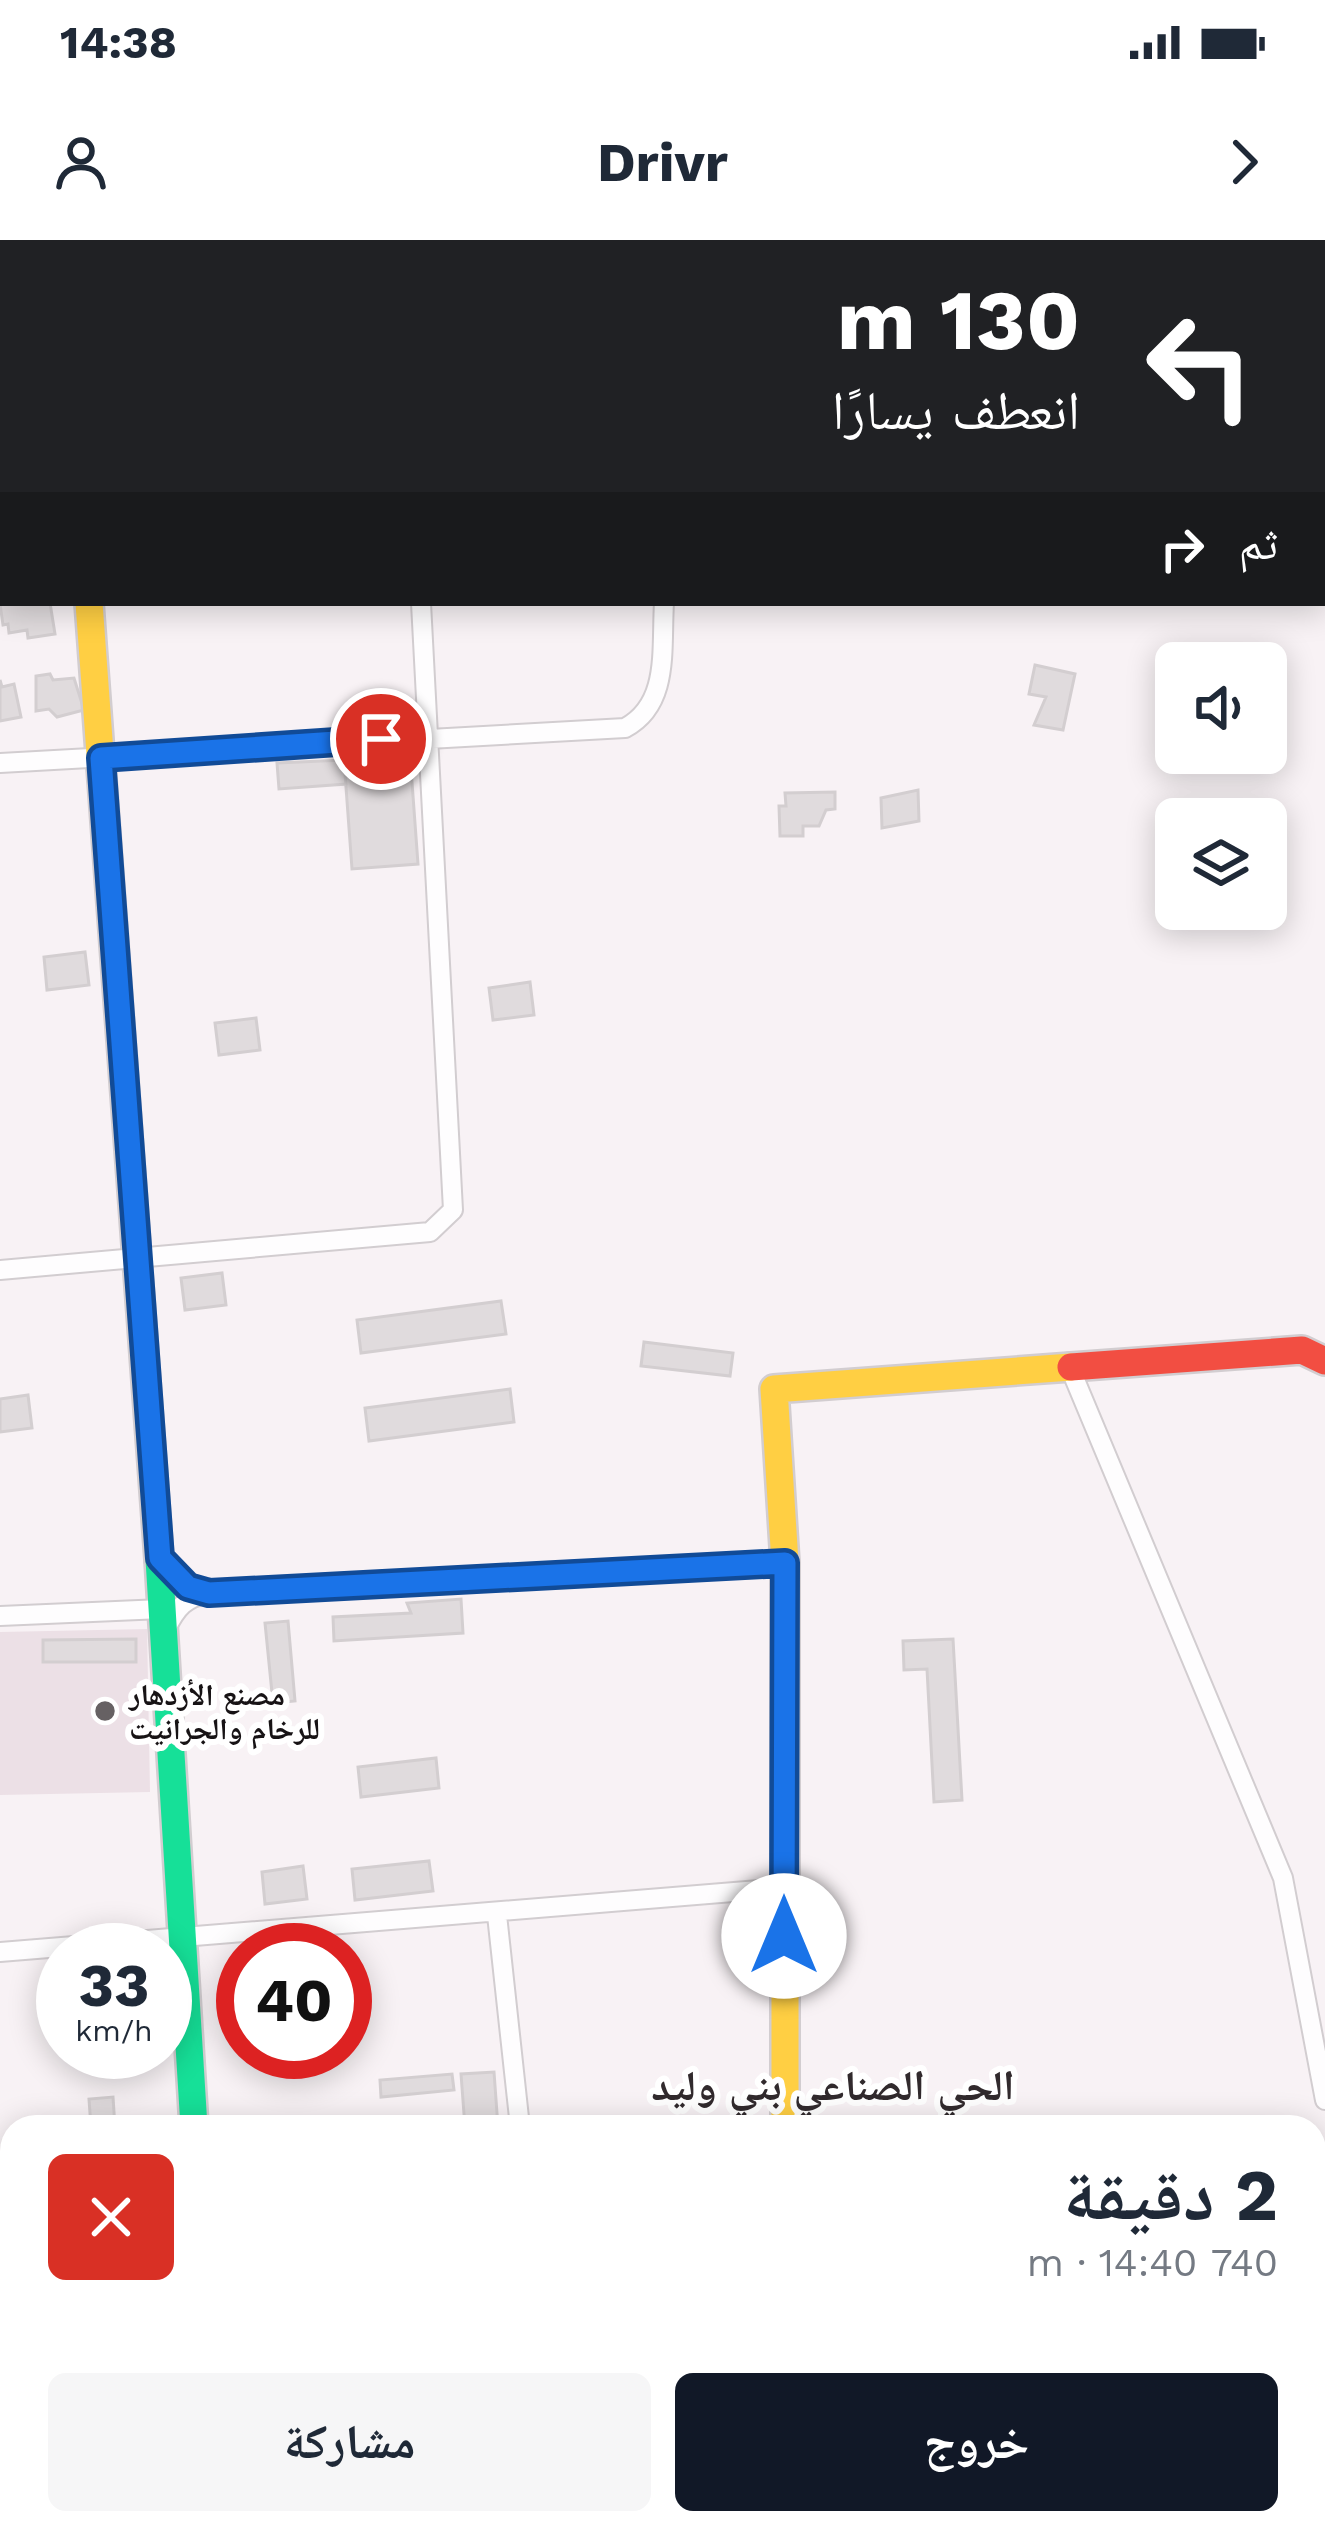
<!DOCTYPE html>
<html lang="ar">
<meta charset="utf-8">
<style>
:root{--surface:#fff;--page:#f6f6f7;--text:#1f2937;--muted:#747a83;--accent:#111827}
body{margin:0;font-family:"Work Sans","Noto Naskh Arabic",sans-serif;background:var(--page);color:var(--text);direction:rtl;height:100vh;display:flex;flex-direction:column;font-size:45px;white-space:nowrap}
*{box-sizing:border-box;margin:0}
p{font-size:39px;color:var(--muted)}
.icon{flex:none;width:66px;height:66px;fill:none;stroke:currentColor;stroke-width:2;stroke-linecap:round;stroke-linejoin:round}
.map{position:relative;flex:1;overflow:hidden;direction:ltr}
.details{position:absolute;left:0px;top:1875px;width:1326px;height:420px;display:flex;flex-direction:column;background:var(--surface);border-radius:36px 36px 0 0;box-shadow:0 6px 30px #0003;direction:rtl}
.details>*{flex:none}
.banner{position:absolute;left:0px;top:0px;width:1326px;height:366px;box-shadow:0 6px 30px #0003;direction:rtl;background:#202124;color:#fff;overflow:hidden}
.buttons{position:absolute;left:1155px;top:402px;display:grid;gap:24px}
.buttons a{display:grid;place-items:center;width:132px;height:132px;border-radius:18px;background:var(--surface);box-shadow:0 6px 30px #0003;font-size:60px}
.speed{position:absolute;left:36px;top:1683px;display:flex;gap:24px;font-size:60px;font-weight:700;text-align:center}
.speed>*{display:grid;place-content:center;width:156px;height:156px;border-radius:50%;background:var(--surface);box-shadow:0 6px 30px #0003;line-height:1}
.speed small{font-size:30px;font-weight:400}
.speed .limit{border:18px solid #d22;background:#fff;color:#111}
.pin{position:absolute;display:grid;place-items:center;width:102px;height:102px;color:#fff;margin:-51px;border:6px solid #fff;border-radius:50%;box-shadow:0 3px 12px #0007}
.me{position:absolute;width:132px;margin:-66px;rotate:0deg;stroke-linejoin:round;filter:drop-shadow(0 0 9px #0008)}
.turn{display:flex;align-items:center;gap:42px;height:252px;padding:0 48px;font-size:54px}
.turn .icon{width:156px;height:156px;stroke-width:2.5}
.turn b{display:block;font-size:84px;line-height:102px}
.then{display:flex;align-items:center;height:114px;padding:0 48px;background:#0003;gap:24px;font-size:45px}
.round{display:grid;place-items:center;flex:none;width:126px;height:126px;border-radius:18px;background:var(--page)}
.summary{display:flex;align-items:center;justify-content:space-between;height:204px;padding:0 48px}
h1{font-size:72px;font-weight:700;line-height:90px}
.button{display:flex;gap:24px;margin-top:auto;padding:24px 48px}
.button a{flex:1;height:138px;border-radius:18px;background:var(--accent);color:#fff;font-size:48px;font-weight:700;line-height:138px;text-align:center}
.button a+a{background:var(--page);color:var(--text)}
.status{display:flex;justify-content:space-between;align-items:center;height:84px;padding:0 60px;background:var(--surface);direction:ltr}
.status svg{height:33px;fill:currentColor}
header{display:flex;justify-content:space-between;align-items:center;height:156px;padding:0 48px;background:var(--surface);font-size:54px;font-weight:700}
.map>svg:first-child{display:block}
.built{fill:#ece0e6}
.green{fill:#f1cee0}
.building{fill:#e0dbdd;stroke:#d3ced0;stroke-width:3}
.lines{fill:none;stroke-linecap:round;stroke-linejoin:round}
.street-casing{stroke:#d2cdd0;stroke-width:22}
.fast-casing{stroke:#d2cdd0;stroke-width:32}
.slow-casing{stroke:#d2cdd0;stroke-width:32}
.jam-casing{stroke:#d2cdd0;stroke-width:32}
.street{stroke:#fefdfe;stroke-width:18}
.fast{stroke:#16e098;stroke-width:27}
.slow{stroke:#ffcf43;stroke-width:27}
.jam{stroke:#f24e42;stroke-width:27}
.route-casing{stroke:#114b97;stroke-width:30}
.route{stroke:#1a73e8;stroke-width:21}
.poi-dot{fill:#666163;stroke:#fff;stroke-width:4.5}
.labels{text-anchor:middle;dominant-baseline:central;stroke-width:12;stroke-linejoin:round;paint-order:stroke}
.poi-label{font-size:30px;font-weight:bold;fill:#171315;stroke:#fff;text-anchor:start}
.district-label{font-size:42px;font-weight:bold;fill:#312a2d;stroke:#fff}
</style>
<div class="status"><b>14:38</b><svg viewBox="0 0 49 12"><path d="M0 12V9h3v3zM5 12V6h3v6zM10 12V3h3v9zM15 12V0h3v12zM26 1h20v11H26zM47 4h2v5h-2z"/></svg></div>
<header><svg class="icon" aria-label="forward" viewBox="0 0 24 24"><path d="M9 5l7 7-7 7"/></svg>Drivr<svg class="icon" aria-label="person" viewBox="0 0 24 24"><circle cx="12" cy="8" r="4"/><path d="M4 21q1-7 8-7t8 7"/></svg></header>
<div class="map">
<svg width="1325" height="2295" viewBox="0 0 1325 2295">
<rect width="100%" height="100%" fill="#f8f2f5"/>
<path class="built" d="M147 1389 150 1552 0 1555V1392Z"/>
<path class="green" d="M12 2239V2283H34V2295H0V2240Z"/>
<path class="building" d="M50 363 55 394 28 398 27 390 9 393 8 384 3 385 0 364Z
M1035 425 1075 434 1063 490 1034 485 1046 457 1029 454Z
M50 434 53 440 74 438 84 470 57 477 49 469 36 471V436Z
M0 440 2 447 14 444 21 477 0 481Z
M410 515 418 624 352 629 344 520Z
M344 520 346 544 279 549 277 523Z
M918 550 919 581 882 588 881 558Z
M835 552V569L826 570 819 586H803V596H780L779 566H786L785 553Z
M85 712 89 745 47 750 44 717Z
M530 742 534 775 493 780 489 748Z
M256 778 260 810 219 815 215 783Z
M222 1033 226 1065 185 1070 181 1038Z
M501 1061 506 1094 361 1113 357 1080Z
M644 1102 733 1113 730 1136 641 1126Z
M510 1149 514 1182 369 1201 365 1168Z
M28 1155 32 1188 0 1192V1159Z
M461 1359 463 1393 334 1401 333 1377 411 1373 407 1363Z
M288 1381 295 1461 273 1463 265 1383Z
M136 1399V1422H43V1400Z
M953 1399 962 1560 934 1562 927 1429 904 1430 903 1401Z
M436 1518 439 1548 361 1557 358 1527Z
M429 1621 433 1651 355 1660 352 1629Z
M303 1626 307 1659 265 1664 262 1632Z
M494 1832 498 1887H465L461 1834Z
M452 1834 454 1850 381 1857 380 1840Z
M113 1857 115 1887H91L89 1859Z
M12 2030V2057L0 2058V2031Z
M1325 2220V2248L1314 2250V2222Z
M87 2283H119L120 2295H88Z
M134 2283H164L165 2295H134Z
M305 2283H326V2295H306Z
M382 2283H400V2295H383Z
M571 2283H667L668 2295H572Z
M742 2283H773V2295H743Z
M936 2283H993L995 2295H880Z"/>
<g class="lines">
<g class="street-casing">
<path id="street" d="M58 0V3
M377 0 380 3
M1023 3 1028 0
M0 523 625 488C670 464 661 409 664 363
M0 1030 430 992 453 970 421 363
M1070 1128 1283 1638 1325 1860
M0 1376 162 1369
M166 1389C177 1367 185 1358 209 1353L785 1323
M497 1675 520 1887
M0 1712 783 1648
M559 2283 560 2295
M786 2283V2295
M1105 2283 1107 2295
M1296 2295 1325 2291"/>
</g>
<g class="fast-casing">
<path id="fast" d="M0 139H3
M1323 291 1325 292
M159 1319 194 1887
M220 2283 223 2295"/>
</g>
<g class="slow-casing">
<path id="slow" d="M89 363 159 1319
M785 1887V1323L774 1149 1071 1127"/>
</g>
<g class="jam-casing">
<path id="jam" d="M1071 1127 1302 1110 1325 1121"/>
</g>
<use href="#street" class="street"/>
<use href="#fast" class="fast"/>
<use href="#slow" class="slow"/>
<use href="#jam" class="jam"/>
</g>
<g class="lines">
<g class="route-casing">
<path id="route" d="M381 499 101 518 160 1318 188 1347 209 1353 785 1323 784 1696"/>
</g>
<use href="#route" class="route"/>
</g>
<circle class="poi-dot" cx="105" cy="1471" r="12"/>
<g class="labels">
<g class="poi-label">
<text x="129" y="1454">مصنع الأزدهار<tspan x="129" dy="34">للرخام والجرانيت</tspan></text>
</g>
<g class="district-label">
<text x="833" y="1845">الحي الصناعي بني وليد</text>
</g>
</g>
</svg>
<div class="buttons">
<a><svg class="icon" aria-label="sound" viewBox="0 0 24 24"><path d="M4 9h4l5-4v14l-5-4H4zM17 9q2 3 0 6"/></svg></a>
<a><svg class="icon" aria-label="layers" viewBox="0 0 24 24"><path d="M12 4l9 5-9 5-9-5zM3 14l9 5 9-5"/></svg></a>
</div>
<div class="speed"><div>33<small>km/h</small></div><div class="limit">40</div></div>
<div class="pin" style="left:381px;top:499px;background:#d93025"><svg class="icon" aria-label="arrive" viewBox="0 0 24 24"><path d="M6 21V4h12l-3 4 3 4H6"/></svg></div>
<svg class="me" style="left:784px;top:1696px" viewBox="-20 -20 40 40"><circle r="19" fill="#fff"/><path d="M0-13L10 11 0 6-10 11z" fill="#1a73e8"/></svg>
<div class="banner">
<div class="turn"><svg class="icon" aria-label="left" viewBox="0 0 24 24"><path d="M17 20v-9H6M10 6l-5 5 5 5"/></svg><div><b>130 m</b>انعطف يسارًا</div></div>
<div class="then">ثم<svg class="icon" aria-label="right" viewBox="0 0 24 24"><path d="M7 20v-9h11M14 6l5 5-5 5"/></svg></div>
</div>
<section class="details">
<div class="summary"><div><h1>2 دقيقة</h1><p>740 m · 14:40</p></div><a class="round" style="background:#d93025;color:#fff"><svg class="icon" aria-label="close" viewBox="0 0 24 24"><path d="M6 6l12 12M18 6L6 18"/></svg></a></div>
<div class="button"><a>خروج</a><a>مشاركة</a></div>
</section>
</div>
